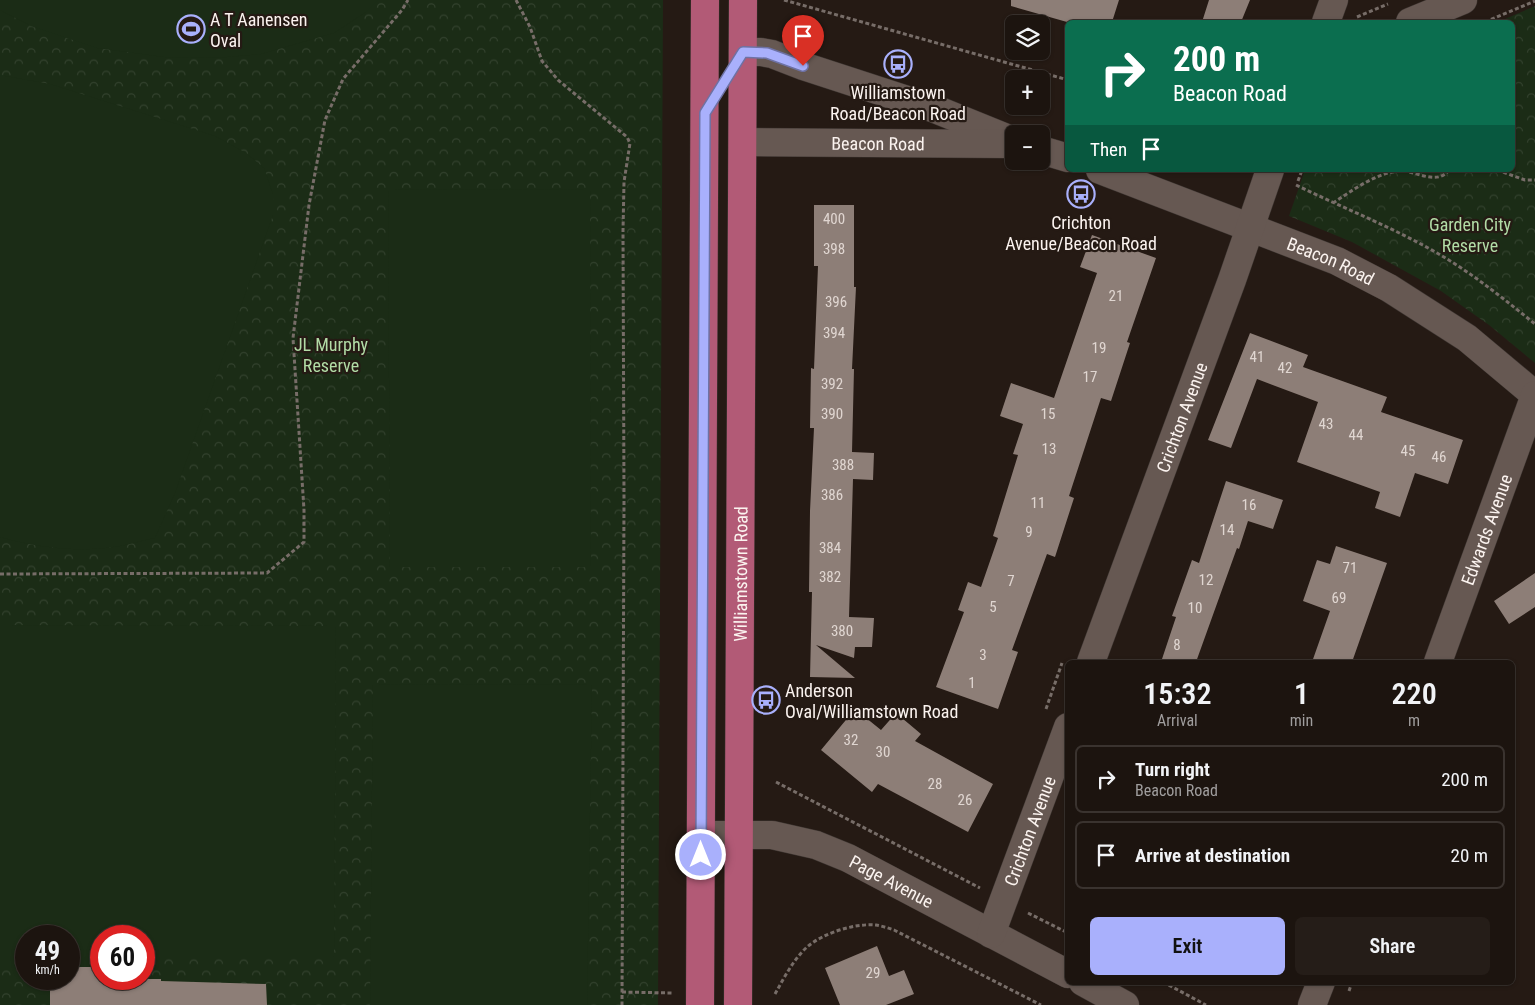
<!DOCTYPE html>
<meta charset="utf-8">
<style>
:root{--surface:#1c140f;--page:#251d18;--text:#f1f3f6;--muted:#a09e9e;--line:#3a332f;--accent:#a9b0fc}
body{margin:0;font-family:"Roboto Condensed",sans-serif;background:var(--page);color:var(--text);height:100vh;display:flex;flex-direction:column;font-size:19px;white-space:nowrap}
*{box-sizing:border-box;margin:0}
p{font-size:16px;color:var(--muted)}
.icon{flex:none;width:28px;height:28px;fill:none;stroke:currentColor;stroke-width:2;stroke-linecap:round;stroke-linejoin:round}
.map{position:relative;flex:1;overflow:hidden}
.panel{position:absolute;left:1065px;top:660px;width:450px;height:325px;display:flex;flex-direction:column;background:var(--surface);border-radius:8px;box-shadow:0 1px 4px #0004,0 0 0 1px var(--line)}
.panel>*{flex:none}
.guide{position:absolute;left:1065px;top:20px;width:450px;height:152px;border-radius:8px;box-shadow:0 1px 4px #0004,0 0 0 1px var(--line);background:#0b6e4f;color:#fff;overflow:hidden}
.buttons{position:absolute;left:1005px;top:15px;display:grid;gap:10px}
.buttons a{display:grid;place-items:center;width:45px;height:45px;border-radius:8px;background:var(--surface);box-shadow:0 1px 4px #0004,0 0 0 1px var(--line);font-size:25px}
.speed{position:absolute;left:15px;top:925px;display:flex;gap:10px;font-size:25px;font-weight:700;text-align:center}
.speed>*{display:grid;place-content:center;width:65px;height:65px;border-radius:50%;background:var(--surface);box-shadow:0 1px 4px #0004,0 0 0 1px var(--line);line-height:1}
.speed small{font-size:12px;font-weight:400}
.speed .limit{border:8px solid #d22;background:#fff;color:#111}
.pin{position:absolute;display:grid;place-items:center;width:42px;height:42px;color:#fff;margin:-51px -21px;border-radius:50% 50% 50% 0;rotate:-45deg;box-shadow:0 0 5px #0007}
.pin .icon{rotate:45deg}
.me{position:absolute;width:55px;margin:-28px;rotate:0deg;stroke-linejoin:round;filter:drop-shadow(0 0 4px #0008)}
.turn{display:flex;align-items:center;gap:18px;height:105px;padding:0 25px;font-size:22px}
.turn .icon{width:65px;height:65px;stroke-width:2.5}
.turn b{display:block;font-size:35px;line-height:42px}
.then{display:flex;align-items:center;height:48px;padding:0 25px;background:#0003;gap:10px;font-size:19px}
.eta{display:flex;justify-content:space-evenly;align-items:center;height:85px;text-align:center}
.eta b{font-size:30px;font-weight:600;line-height:35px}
.action{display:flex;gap:10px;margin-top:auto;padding:10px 25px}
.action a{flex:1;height:58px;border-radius:8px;background:var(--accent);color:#111;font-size:20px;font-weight:600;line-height:58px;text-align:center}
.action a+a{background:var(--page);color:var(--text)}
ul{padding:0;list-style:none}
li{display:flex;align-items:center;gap:15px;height:68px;margin:0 10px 8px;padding:0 15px;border:2px solid var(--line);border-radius:8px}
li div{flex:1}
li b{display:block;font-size:19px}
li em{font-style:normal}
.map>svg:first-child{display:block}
.park{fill:url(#park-crowns);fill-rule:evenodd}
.pitch{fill:#1b2c16}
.building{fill:#8d7e77}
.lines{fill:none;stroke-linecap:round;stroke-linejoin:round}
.minor-casing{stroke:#3d3531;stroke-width:29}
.major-casing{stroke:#3d3531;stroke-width:29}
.path{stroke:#776d68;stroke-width:3;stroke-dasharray:4 2.5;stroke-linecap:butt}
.minor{stroke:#665852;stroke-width:28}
.major{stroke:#b25a76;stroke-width:28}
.route-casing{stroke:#6e72a4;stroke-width:12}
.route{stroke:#a9b0fc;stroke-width:9}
.labels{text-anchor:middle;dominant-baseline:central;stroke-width:4.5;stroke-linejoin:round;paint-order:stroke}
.number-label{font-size:15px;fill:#e0d6d1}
.poi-label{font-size:18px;fill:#fbf3ef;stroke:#251a14;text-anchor:start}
.street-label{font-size:18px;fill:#fbf3ef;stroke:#251a14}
.park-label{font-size:18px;fill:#b2dca6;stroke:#251a14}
</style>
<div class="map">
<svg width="1535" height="1005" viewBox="0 0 1535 1005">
<defs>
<pattern id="park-crowns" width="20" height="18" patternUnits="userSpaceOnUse" patternTransform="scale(1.25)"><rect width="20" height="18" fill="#1b2c16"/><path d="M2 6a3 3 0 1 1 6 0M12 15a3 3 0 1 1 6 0" fill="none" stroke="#32412d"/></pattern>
</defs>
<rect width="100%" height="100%" fill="#251a14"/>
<path class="park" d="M0 0H663L658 1005H0ZM26 936H69V979H26ZM101 936H144V979H101Z
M1535 6V363L1489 325 1441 291 1352 242 1289 216 1305 170H1512V22H1498Z"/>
<path class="pitch" d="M0 0H378L366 12 334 33 261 54 215 58 164 57 97 48 31 26 0 10Z
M0 75 50 84 215 136 246 153 264 168 273 194V215L175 493 155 538C143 540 132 544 120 546 80 553 39 548 0 537Z
M590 189 591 567H390L388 190Z
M0 625 336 626 334 957H144V936H101V957H69V936H26V956H0Z
M373 684 592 685 587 1005H370Z"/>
<path class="building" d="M1011 0H1119L1112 22H1067L1011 6Z
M1209 0H1250L1241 22H1202Z
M814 205H854V287H856L852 369H854L852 452 874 453 873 480 853 479 849 617 874 618 872 647H855L854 658 816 645 855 678 810 677 812 592H809L810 511 814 428H810L811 368 814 369 818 266H814Z
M1092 235 1156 258 1127 342 1130 343 1111 401 1101 398 1069 496 1074 498 1055 557 1047 554 1012 650 1018 652 998 709 936 687 964 612 958 610 968 582 981 587 998 538 993 536 1018 455 1013 454 1023 424 1000 416 1011 383 1054 398 1097 273 1080 267Z
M1250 333 1308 355 1303 367 1387 397 1381 412 1463 440 1448 484 1415 473 1400 517 1375 508 1380 492 1297 462 1318 402 1257 379 1231 448 1208 440Z
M1226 481 1283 500 1273 529 1248 521 1239 549 1237 548 1196 662H1161L1176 617 1172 616 1192 560 1199 563Z
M1336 546 1387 563 1352 662H1312L1330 611 1303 601 1317 560 1330 564Z
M1535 573V607L1509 624 1494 601Z
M855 709 881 730 896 713 921 734 915 741 993 784 968 832 878 784 872 792 821 750Z
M877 946 889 976 904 970 914 994 886 1005H840L825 968Z
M69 967H101V979H161V981L266 984 267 1005H50V979H69Z"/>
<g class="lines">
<g class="minor-casing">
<g id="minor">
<path d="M1326 22 1334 0"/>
<path d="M1410 22 1463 0"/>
<path d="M743 52H761L772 54 803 66 935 109 1014 141"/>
<path id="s1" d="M743 142 1007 144"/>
<path d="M1041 150 1068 158"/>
<path id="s2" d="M1100 170 1337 261 1389 288 1467 338 1535 395"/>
<path id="s3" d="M1091 662 1232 280 1270 170"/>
<path id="s4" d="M1438 662 1535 395"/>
<path id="s5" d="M701 835H772L816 845 848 858 1068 974"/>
<path id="s6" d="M991 934 1068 727"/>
<path d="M1083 982 1125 1005"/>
<path d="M1312 1005 1321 982"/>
</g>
</g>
<g class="major-casing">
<g id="major">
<path d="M700 1005 705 0"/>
<path id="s7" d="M738 1005 743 0"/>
</g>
</g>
<path class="path" d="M516 0 530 27 542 61 558 80 627 137 630 143 624 182 623 231 624 500 622 1005
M784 0 1068 80
M1357 17 1388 4
M1485 22 1535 1
M1497 170 1525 180H1535
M1298 181 1302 170
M1296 185C1343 208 1392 227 1437 253 1472 273 1504 299 1535 324
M1333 203C1353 190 1377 172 1401 171 1417 171 1437 186 1449 170
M0 574 267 573 304 542V510L293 338 309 205 325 120 343 79 402 10 408 0
M1046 709 1062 663
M776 782 980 888
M1028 913 1068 933
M1163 982 1206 1005
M1349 991 1352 982
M622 992 672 993
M775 994C784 978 793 960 807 947 823 933 855 923 876 925 882 926 888 928 894 930L1041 1005"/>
<use href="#minor" class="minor"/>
<use href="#major" class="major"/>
</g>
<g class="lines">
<g class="route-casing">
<path id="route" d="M701 855 705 113 743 52 767 53 803 66"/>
</g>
<use href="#route" class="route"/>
</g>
<defs>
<g id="stadium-ring" transform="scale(1.4375)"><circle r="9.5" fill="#251a14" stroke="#a9b0fc" stroke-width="1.5"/><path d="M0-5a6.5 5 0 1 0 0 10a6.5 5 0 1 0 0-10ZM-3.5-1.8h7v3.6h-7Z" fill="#a9b0fc"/></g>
<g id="bus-ring" transform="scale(1.4375)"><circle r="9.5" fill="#251a14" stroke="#a9b0fc" stroke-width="1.5"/><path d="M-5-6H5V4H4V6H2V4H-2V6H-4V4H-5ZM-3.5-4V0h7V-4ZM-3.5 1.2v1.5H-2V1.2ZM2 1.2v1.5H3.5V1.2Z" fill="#a9b0fc"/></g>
</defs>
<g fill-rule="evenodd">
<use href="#stadium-ring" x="191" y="29"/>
<use href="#bus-ring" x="898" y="64"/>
<use href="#bus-ring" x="1081" y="194"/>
<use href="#bus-ring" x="766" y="700"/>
</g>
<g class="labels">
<g class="number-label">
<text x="834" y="219">400</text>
<text x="834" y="249">398</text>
<text x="1116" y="296">21</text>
<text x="836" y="302">396</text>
<text x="834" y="333">394</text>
<text x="1099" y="348">19</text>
<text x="1257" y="357">41</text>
<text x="1285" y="368">42</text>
<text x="1090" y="377">17</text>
<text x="832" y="384">392</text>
<text x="832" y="414">390</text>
<text x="1048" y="414">15</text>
<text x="1326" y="424">43</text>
<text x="1356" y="435">44</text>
<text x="1049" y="449">13</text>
<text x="1408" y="451">45</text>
<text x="1439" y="457">46</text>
<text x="843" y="465">388</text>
<text x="832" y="495">386</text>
<text x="1038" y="503">11</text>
<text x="1249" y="505">16</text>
<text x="1227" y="530">14</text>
<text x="1029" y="532">9</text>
<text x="830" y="548">384</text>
<text x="1350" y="568">71</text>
<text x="830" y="577">382</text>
<text x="1206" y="580">12</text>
<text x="1011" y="581">7</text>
<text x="1339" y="598">69</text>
<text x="993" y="607">5</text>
<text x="1195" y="608">10</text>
<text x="842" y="631">380</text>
<text x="1177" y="645">8</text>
<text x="983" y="655">3</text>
<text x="972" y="683">1</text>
<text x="851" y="740">32</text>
<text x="883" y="752">30</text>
<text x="935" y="784">28</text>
<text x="965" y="800">26</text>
<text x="873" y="973">29</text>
</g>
<g class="poi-label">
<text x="210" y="19">A T Aanensen<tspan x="210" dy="21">Oval</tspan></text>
<text x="898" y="92" text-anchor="middle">Williamstown<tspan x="898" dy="21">Road/Beacon Road</tspan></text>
<text x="1081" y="222" text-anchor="middle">Crichton<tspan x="1081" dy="21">Avenue/Beacon Road</tspan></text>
<text x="785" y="690">Anderson<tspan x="785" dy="21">Oval/Williamstown Road</tspan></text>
</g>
<g class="street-label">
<text stroke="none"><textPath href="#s1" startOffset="135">Beacon Road</textPath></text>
<text stroke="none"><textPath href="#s2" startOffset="248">Beacon Road</textPath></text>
<text stroke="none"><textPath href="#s3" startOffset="261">Crichton Avenue</textPath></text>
<text stroke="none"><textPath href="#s4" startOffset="141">Edwards Avenue</textPath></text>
<text stroke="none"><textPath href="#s7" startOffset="431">Williamstown Road</textPath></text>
<text stroke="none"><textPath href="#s6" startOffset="110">Crichton Avenue</textPath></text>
<text stroke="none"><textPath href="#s5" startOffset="200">Page Avenue</textPath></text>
</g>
<g class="park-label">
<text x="1470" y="224">Garden City<tspan x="1470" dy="21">Reserve</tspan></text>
<text x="331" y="344">JL Murphy<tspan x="331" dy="21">Reserve</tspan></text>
</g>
</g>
</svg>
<div class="buttons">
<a><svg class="icon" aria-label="layers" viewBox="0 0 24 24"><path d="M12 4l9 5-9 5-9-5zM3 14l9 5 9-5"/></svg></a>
<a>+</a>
<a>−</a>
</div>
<div class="speed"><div>49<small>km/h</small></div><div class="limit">60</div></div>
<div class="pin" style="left:803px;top:66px;background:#d93025"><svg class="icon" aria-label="arrive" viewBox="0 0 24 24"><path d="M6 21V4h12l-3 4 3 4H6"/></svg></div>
<svg class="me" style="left:701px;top:855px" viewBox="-20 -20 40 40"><circle r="17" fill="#a9b0fc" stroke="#fff" stroke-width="3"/><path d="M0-11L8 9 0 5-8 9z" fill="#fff"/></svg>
<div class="guide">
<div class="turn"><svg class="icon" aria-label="right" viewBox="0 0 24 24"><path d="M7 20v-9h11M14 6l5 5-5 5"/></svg><div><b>200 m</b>Beacon Road</div></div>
<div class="then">Then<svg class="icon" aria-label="arrive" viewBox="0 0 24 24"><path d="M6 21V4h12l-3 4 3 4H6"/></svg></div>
</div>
<section class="panel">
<div class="eta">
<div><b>15:32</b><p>Arrival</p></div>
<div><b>1</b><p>min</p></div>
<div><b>220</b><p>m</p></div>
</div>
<ul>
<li><svg class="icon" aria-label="right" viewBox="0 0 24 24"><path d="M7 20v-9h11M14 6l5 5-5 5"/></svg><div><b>Turn right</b><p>Beacon Road</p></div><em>200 m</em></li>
<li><svg class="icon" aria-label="arrive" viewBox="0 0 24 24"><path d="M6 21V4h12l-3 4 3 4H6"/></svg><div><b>Arrive at destination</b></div><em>20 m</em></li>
</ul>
<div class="action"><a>Exit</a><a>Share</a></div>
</section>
</div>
